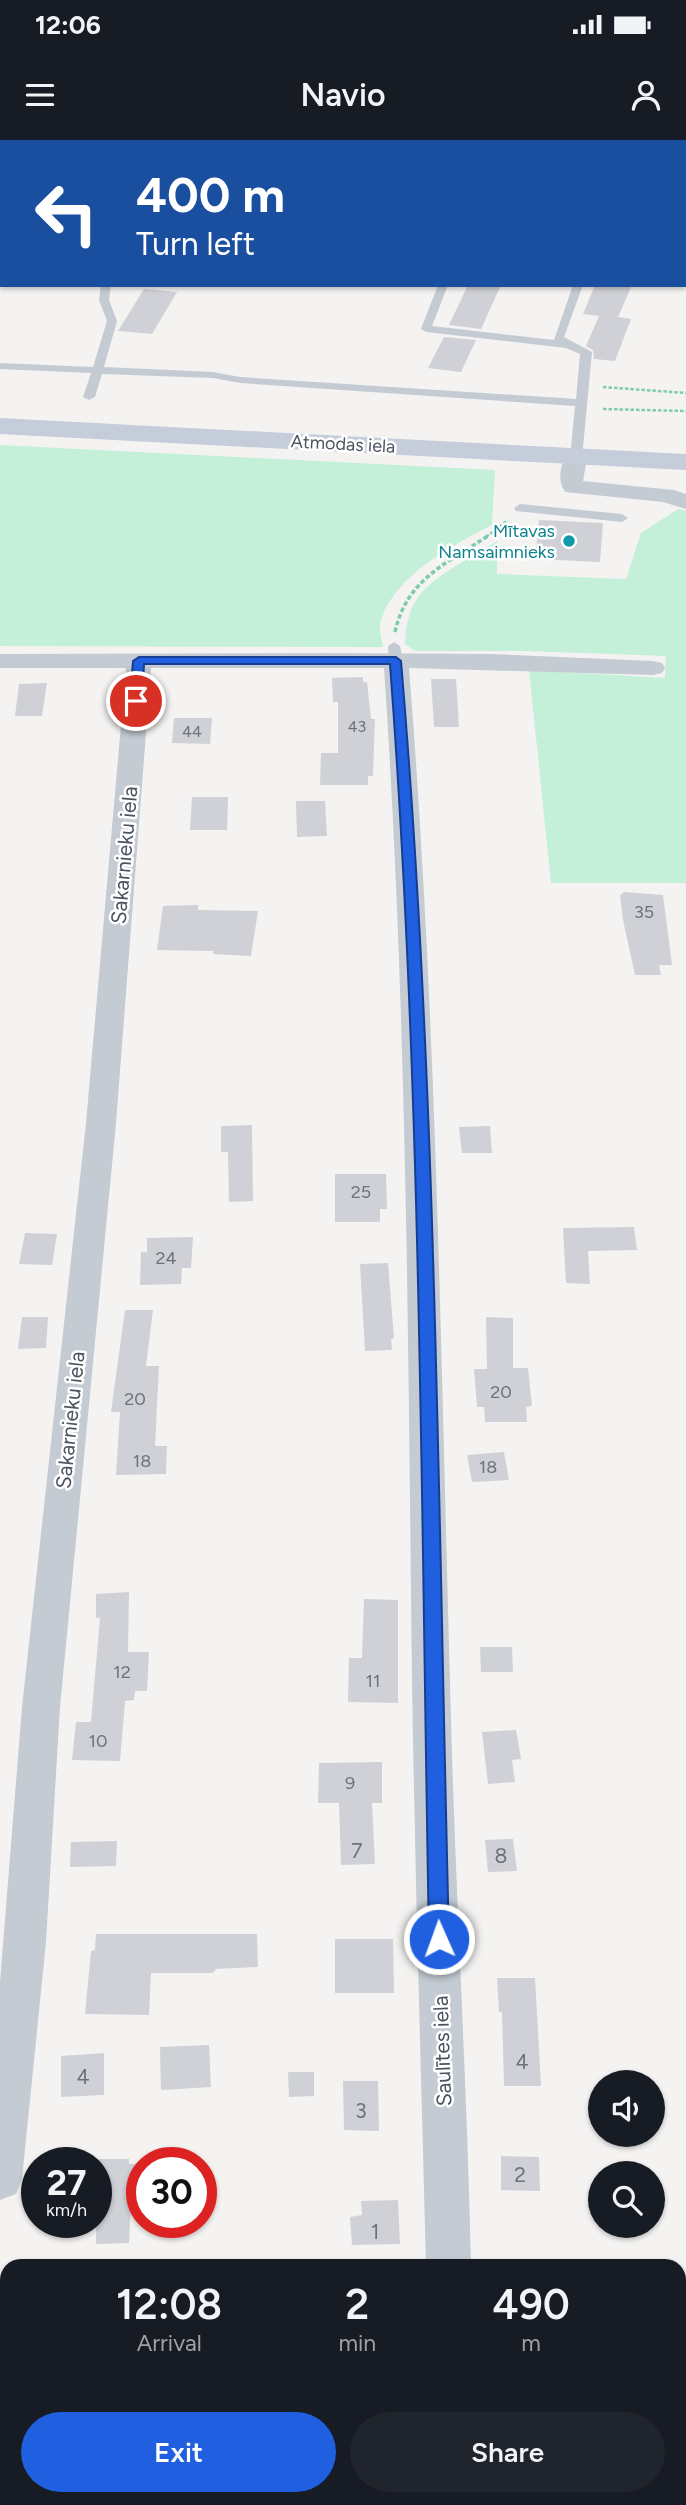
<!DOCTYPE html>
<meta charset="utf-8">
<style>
:root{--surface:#171b24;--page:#20242c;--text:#f1f3f6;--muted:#9ea1a6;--accent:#2060e0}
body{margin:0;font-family:Figtree,sans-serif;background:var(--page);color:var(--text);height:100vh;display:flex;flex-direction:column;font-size:26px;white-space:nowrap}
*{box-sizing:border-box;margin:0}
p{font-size:23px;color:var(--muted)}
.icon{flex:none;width:38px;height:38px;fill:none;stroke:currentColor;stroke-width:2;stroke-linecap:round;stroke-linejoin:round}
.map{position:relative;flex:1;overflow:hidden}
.panel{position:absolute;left:0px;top:2119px;width:686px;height:247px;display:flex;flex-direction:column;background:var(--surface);border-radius:21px 21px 0 0;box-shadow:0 2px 5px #0004}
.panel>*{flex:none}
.hud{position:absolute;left:0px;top:0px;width:686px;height:147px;box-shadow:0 2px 5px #0004;background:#1a4fa0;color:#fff;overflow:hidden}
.fabs{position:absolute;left:588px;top:1930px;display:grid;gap:14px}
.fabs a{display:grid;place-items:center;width:77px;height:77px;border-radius:50%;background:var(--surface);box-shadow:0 2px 5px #0004;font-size:35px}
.speed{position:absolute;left:21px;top:2007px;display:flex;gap:14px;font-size:35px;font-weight:700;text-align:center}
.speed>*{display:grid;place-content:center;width:91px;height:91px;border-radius:50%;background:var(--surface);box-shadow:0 2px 5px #0004;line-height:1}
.speed small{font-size:18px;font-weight:400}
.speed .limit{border:10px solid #d22;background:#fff;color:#111}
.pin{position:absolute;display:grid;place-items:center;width:60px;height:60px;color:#fff;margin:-30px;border:4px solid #fff;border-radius:50%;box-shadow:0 2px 7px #0007}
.me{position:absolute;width:77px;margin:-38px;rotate:358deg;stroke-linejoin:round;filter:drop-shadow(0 0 5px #0008)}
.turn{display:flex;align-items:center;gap:24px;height:147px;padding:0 21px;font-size:32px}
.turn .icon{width:91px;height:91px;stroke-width:2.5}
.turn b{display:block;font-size:49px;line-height:60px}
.eta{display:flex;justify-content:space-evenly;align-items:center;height:119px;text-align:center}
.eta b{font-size:42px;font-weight:600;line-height:49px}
.primary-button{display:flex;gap:14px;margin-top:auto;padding:14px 21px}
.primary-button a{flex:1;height:80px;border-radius:42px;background:var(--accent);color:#fff;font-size:28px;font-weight:600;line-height:80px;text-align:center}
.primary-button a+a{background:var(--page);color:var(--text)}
.status{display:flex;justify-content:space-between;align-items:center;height:49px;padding:0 35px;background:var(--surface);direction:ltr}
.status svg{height:19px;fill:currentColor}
header{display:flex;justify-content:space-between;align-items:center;height:91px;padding:0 21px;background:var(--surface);font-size:32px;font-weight:600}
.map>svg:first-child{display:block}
.green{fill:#c4efd9}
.building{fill:#cfd1d6}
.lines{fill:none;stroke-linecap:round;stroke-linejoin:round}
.path-far2{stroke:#7cccad;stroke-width:2.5;stroke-dasharray:3.5 2;stroke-linecap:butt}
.path-far1{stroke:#7cccad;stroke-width:3.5;stroke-dasharray:4.5 2.5;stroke-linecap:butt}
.path{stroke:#7cccad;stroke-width:5;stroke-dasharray:7 4.5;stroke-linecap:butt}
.lane{fill:#c4cbd3;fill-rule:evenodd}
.street{fill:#c4cbd3;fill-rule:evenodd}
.secondary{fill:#c6cdda;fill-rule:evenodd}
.route{fill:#2060e0;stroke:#153e92;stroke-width:2}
.culture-dot{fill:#0f9aa8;stroke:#fff;stroke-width:2.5}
.labels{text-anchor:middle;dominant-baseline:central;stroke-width:5;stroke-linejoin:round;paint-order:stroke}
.far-number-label{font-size:16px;fill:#6b727d}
.far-street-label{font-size:18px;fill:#4a535f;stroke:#fff}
.far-culture-label{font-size:18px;fill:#0d838f;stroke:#fff;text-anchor:end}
.number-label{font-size:18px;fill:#6b727d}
.street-label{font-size:21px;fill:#4a535f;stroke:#fff}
.near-number-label{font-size:21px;fill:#6b727d}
</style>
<div class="status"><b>12:06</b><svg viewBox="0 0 49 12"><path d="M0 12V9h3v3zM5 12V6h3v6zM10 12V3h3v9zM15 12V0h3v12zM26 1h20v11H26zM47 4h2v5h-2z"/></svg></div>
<header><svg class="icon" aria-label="menu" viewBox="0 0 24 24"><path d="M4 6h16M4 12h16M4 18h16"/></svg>Navio<svg class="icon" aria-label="person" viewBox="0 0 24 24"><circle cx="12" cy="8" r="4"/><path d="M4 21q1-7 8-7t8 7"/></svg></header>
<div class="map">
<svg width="686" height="2365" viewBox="0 0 686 2365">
<rect width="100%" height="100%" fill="#f4f3f2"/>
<path class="green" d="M0 305 495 330 492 385C452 406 396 434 381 480 378 487 382 500 383 507L0 506Z
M678 369 686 371V743H551L529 530 665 538 666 516 526 511H415L405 504C406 487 408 470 419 456 435 434 474 417 497 401V434L626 439 641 393Z
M0 2249H7V2359H679V2316L683 2365H0Z"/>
<path class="building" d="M468 145H501L481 189 449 185Z
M595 145H632L618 177 631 179 615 221 594 219 593 210 586 206 599 176 583 174Z
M144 149 177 152 152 194 118 191Z
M444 197 476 200 461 232 428 228Z
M539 380 603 383 600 422 535 419Z
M363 537V542H367L371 579H375L373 636H368V645H320L321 613H338V562H333L332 538Z
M431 539H456L459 587H434Z
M47 543 42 576H15L19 544Z
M174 578H212L210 604 172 603Z
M192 657H228L227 690H190Z
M296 661H325L327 696 297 697Z
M624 752 663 755 672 825H659L661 835H635L623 780 620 755Z
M198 765V770L258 771 251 816 213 814 214 811 157 810 163 766Z
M252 985 253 1061 229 1062 228 1012H221V986Z
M490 986 492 1013H462L459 987Z
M335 1034H386L387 1069H380V1082H335Z
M634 1087 637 1110 588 1111 590 1144 566 1143 563 1088Z
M25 1093 57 1094 52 1125 19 1124Z
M193 1097 191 1128H182L181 1144 140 1145 141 1112H147V1098Z
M388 1123 394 1198 391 1199 392 1210 365 1211 360 1124Z
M125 1170H153L146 1226H159L155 1306H167L166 1334 116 1335 120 1272H111Z
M22 1177H48L46 1208 18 1209Z
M486 1177 513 1178V1228H528L532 1266 526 1267 527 1282H485L484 1267H477L474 1229H487Z
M504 1312 509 1340 472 1342 467 1315Z
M129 1452 128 1512H149L147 1551H135L134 1560 125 1561 120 1621 72 1620 76 1582H91L100 1478H96V1454Z
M364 1459 398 1460V1563L348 1562 349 1518H362Z
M480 1507H512L513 1532H481Z
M516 1590 521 1619 512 1620 515 1642 488 1644 482 1592Z
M382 1622V1663H372L375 1724 341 1725 339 1663H318L319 1623Z
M513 1699 517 1731 488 1732 485 1700Z
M117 1701 116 1726 70 1727 71 1702Z
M96 1794H257L258 1827 216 1829 213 1833H151L149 1875 85 1874 91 1811 95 1810Z
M335 1799H393L394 1853H335Z
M497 1838H535L541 1946H504L502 1872H499Z
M209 1905 211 1947 161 1950 160 1907Z
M104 1913V1955L61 1957V1916Z
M288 1932H314V1956L289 1957Z
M343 1941H378L379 1991 344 1990Z
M501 2016 539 2017 540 2051 501 2050Z
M96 2019H129V2024H142V2061H131L129 2103 96 2104Z
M398 2060 400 2104 352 2105 350 2077 362 2075 361 2061Z"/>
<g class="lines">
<path class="path-far2" d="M603 247 686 253
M603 269 686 271
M486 397 508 380"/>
<path class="path-far1" d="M395 492C407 438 447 424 489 395"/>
<path class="path" d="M368 2359V2365"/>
<path class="lane" d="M266 0H278L280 2H267Z
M321 0H334L319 2Z
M399 0H411L397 2Z
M508 0H519L506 2Z
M593 0H604L605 1 594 2Z
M660 0H673L675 2H661Z
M684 4H686V10H684Z
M684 101H686V107H684Z
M684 126H686V132H684Z
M101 145H111L109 160 117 181 104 227 213 232 240 237 576 259 580 214 566 208 426 192 421 189 438 145H448L432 186 554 200 573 145H583L564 197 592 212 582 318 576 322 570 318 575 266 240 243 213 238 102 234 95 257 89 260 83 257 91 233 0 229V223L93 227 107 181 99 160Z
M520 364 622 374 628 378 622 382 516 371 514 368Z
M394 502 400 506 403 521 396 525 389 521 388 506Z"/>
<path class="street" d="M576 311 584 313 587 318 583 341 674 350 686 354V369L663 362 565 352C557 340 560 325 568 313Z
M327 513 490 514 653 521 662 523 665 528 662 533 653 535 409 528C437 878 441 1229 451 1580 456 1762 467 1944 471 2126H426C421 1931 415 1735 412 1540 408 1202 407 865 384 528H151L116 983 60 1567 46 1802 22 2039 16 2054 0 2060V1842L22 1567 86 983 126 528H0V514Z
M0 2161H7V2207H0Z
M679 2163H686V2209H679Z"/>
<path class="secondary" d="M0 278 686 314V330L0 294Z"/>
</g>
<path class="route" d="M396 517 401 521C437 945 438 1373 449 1799L446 1805 439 1807 432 1805 429 1799C421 1374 422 948 390 524H144L142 561 136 565 130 561 133 521 139 517Z"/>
<circle class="culture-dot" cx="569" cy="401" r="7"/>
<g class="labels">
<g class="far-number-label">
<text x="357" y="586">43</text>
<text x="192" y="591">44</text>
</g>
<g class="far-street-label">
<text transform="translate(343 304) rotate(3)">Atmodas iela</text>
</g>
<g class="far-culture-label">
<text x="555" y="391">Mītavas<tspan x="555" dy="21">Namsaimnieks</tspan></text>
</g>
<g class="number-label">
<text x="644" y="772">35</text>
<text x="361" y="1052">25</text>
<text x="166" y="1118">24</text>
<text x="501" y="1252">20</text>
<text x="135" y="1259">20</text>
<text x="142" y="1321">18</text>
<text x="488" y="1327">18</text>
<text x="122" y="1532">12</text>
<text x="373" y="1541">11</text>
<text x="98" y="1601">10</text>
<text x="350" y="1643">9</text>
</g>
<g class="street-label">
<text transform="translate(124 715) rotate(-85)">Sakarnieku iela</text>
<text transform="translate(70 1280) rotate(-84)">Sakarnieku iela</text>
<text transform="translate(442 1911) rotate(-92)">Saulītes iela</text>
</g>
<g class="near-number-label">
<text x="357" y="1710">7</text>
<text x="501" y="1715">8</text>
<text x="522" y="1921">4</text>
<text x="83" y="1936">4</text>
<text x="361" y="1970">3</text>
<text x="520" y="2034">2</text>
<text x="375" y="2091">1</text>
</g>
</g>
</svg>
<div class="fabs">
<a><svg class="icon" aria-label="sound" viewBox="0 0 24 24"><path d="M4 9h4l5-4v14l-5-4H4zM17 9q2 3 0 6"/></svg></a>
<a><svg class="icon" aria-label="search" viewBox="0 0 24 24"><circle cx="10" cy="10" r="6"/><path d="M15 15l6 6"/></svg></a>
</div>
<div class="speed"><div>27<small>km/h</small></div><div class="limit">30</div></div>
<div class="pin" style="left:136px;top:561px;background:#d93025"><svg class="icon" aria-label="arrive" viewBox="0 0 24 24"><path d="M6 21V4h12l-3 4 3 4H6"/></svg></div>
<svg class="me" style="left:439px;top:1799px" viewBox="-20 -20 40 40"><circle r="17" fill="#2060e0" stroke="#fff" stroke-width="3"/><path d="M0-11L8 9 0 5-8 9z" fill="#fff"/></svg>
<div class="hud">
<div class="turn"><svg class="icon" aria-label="left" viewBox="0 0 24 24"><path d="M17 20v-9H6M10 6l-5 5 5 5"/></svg><div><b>400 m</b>Turn left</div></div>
</div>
<section class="panel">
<div class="eta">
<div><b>12:08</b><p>Arrival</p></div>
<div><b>2</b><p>min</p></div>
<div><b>490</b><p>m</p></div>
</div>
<div class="primary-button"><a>Exit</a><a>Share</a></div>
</section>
</div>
